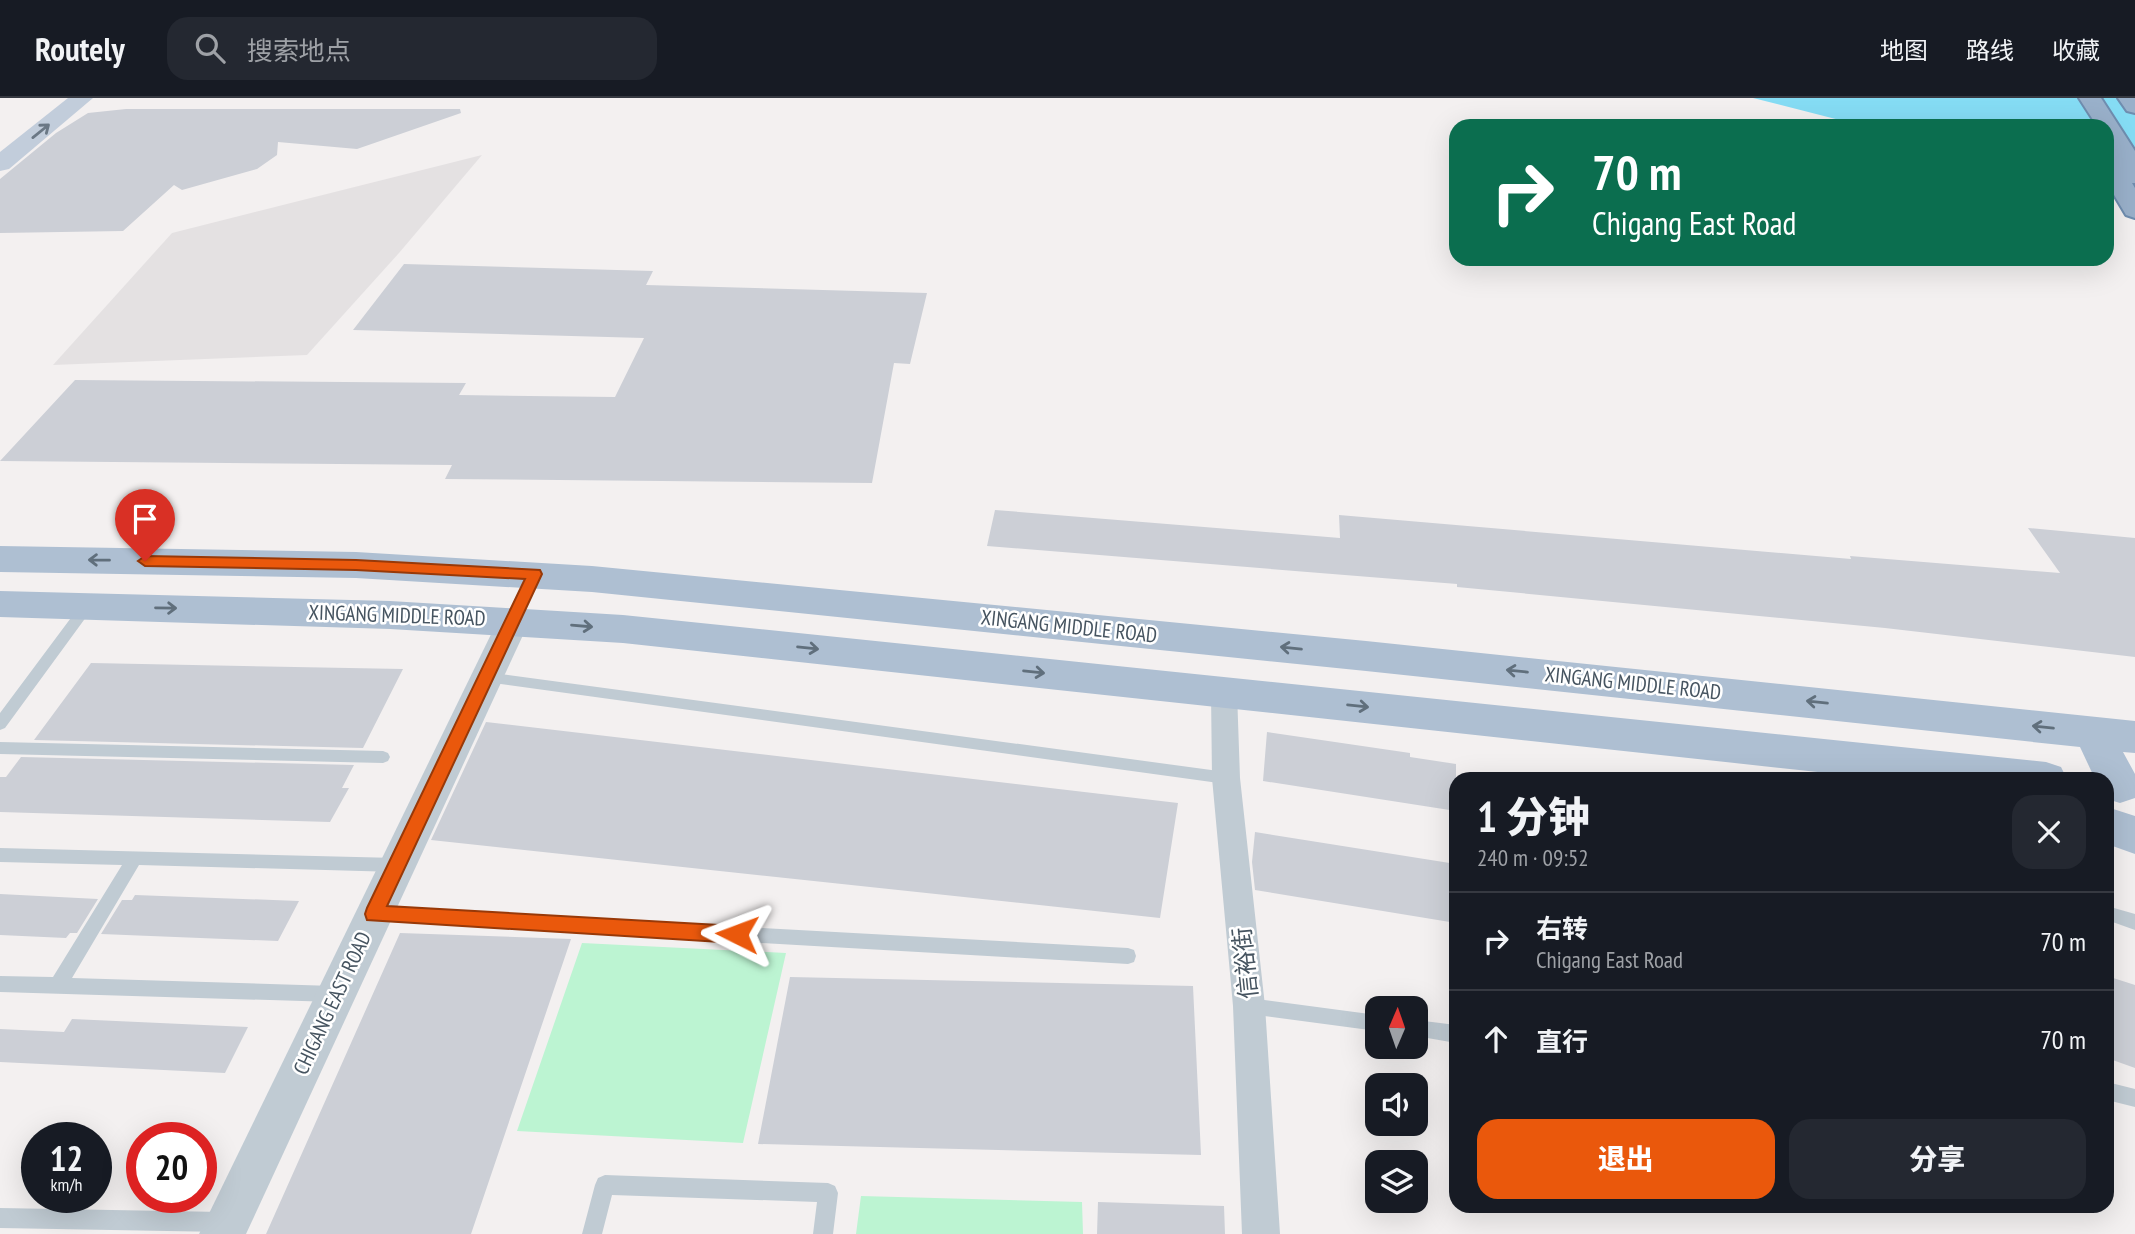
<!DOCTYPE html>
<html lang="zh">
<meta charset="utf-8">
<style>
:root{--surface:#171b24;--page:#242831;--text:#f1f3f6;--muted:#9ea1a6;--line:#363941;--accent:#ea580c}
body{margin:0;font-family:"PT Sans Narrow","Noto Sans SC",sans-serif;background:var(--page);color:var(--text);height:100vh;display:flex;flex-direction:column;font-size:26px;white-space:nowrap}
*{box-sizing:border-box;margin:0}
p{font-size:23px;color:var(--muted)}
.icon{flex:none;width:38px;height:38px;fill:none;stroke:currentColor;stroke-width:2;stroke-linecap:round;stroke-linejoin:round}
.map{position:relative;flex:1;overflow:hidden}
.sheet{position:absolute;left:1449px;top:674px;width:665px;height:441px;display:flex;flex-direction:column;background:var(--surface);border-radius:21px;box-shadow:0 7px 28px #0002}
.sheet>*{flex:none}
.hud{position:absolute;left:1449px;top:21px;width:665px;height:147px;border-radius:21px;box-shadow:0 7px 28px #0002;background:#0b6e4f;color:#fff;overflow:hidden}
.needle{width:46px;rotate:2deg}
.controls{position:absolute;left:1365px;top:898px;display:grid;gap:14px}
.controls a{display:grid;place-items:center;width:63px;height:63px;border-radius:14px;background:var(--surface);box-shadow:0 7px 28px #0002;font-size:35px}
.speed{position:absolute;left:21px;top:1024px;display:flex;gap:14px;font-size:35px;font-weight:700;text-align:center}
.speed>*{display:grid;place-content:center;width:91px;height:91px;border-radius:50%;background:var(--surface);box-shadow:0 7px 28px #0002;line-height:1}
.speed small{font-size:18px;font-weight:400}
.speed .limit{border:10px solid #d22;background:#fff;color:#111}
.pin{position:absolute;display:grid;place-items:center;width:60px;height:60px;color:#fff;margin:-72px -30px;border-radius:50% 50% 50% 0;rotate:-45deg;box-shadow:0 0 7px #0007}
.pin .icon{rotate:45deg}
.me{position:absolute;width:77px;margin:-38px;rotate:273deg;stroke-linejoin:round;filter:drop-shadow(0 0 5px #0008)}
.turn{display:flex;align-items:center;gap:24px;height:147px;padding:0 28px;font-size:32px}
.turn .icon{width:91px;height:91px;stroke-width:2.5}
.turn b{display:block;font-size:49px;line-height:60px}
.round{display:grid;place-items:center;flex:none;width:74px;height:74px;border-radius:21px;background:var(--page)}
.head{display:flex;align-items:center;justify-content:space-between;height:119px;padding:0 28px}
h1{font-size:42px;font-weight:800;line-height:52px}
.cta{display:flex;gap:14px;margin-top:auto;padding:14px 28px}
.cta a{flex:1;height:80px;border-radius:21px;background:var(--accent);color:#fff;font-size:28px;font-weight:800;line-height:80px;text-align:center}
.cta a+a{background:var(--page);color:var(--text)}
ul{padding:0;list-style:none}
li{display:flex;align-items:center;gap:21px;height:98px;padding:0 28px;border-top:2px solid var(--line)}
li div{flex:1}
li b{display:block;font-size:26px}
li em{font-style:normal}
header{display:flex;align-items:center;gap:42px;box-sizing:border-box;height:98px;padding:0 35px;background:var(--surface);border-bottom:2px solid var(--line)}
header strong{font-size:33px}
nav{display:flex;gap:38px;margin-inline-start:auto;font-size:24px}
.search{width:490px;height:63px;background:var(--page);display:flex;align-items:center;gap:18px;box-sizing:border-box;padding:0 24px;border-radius:21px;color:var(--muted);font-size:26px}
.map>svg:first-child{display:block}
.education{fill:#e4e1e2}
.green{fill:#bcf4d2}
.water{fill:#85dcf4}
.building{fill:#cccfd6}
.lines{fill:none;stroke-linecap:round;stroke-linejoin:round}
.trunk-casing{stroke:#6f8daf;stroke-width:4}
.service{fill:#c0cbd3;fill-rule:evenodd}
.minor{fill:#c0cbd3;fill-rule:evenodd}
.tertiary{fill:#c0cbd3;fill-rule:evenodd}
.secondary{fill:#c2cddb;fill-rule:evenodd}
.primary{fill:#aebfd2;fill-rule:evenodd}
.trunk{fill:#99b0ca;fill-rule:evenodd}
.oneway{stroke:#6b7885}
.oneway2{stroke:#606f7c}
.route{fill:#ea580c;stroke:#983908;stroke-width:2}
.labels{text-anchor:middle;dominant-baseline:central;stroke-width:5;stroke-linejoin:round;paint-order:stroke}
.street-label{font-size:21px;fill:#465460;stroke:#fff}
.near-street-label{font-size:24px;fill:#465460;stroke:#fff}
</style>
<header>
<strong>Routely</strong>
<div class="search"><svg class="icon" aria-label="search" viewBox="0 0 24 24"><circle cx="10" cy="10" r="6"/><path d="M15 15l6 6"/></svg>搜索地点</div>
<nav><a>地图</a><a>路线</a><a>收藏</a></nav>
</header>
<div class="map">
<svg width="2135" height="1136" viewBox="0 0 2135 1136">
<rect width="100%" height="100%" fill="#f3f0f0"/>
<path class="education" d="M482 57 399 155 307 257 53 267 172 135Z"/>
<path class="green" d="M582 845 786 855 743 1045 517 1033Z
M861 1098 1082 1104 1083 1136H856Z"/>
<path class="water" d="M1753 0H2135V98L2107 91V28H1863Z"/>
<path class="building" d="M126 11H460L461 15 357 51 278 44 277 57 257 71 182 92 174 87 123 133 0 135V81L56 35 88 15Z
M404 166 653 173 646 187 927 195 910 266 894 265 872 385 445 381 452 367 0 363 75 282 466 285 459 297 615 299 644 240 353 232Z
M995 412 1340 440 1339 417 1851 461 1850 458 2060 475 2028 430 2135 440V559L1885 530 1457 489V486L987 448Z
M91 565 403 571 363 650 34 642Z
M486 624 1178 705 1160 820 431 742Z
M1267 634 1410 655V659L1456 666V713L1263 683Z
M21 659 354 667 342 690H349L330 724 0 714V679H6Z
M1255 734 1456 766V825L1255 792 1252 764Z
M0 796 98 801 77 835H70L66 840 0 837Z
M135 797 299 803 278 843 101 836 122 802H132Z
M400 835 571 841 471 1136H266Z
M2107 878 2135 887V970L2107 960Z
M790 879 1193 888 1201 1057 758 1046Z
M72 921 248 929 225 975 0 964V931L64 934Z
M1098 1104 1224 1108 1225 1136H1097Z"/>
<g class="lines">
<g class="trunk-casing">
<path id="trunk" d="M2079 0H2101L2135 53V85H2132L2135 90V120L2126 117 2107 85V56L2113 57 2107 44V28H2097Z
M2118 0H2135V15L2127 13Z"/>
</g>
<path class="service" d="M87 503 94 508 92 511 5 630 0 632V615L82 505Z
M486 574 1226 674 1231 676 1234 680 1231 684 1226 686 486 584 481 583 479 579 481 575Z
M0 644 383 653 388 655 390 659 388 663 383 665 0 656Z
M1831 659 1836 661 1856 681H1838L1824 665 1826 661Z
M0 750 397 760 403 762 405 767 403 772 397 774 139 767 72 880 334 888 340 890 343 896 340 902 334 904 0 894V878L53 879 122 767 0 764Z
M2107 808 2135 816V832L2107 822Z
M375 809 1128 850 1134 852 1136 858 1134 864 1128 866 375 823 369 821 367 816 369 811Z
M1249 900 1377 917V933L1249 916 1243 914 1240 908 1243 902Z
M1416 922 1456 927V945L1416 938Z
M2107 984 2135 991V1009L2107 1002Z
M605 1077 828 1085 835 1088 838 1095 833 1136H813L817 1104 612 1097 602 1136H582L595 1087 598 1080Z
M0 1110 223 1114 230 1117 233 1124 230 1131 223 1134 0 1130Z"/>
<path class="minor" d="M1224 584 1233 587 1237 594 1240 680 1265 908 1280 1136H1242L1233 908 1212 680 1211 594 1215 587Z"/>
<path class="tertiary" d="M514 510 525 514 530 522 246 1136H199L498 522 503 514Z"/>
<path class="secondary" d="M68 0H93L9 71 0 73V54Z"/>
<path class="primary" d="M0 448 356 454 592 468 1366 543 2135 623V655L2123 654 2135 676V700L2120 705 2107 701V681H2095L2080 649 1366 573 592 494 356 480 0 474Z
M0 493 390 503 623 517 2046 664 2061 669 2067 681H1883L623 545 390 531 0 519Z
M2107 709 2135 718V756L2107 746Z"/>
<use href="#trunk" class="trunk"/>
</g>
<defs><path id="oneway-shaft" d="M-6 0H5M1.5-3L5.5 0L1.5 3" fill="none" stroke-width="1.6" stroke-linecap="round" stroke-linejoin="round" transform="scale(1.75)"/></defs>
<use class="oneway" href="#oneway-shaft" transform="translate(41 33) rotate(-39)"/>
<g class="oneway2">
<use href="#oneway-shaft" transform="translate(99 462) rotate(-179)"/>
<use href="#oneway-shaft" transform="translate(166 510) rotate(1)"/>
<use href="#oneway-shaft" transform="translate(582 528) rotate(5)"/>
<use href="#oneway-shaft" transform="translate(808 550) rotate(6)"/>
<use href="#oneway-shaft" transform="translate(1291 550) rotate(-174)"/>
<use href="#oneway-shaft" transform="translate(1517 573) rotate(-174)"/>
<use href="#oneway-shaft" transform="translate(1034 574) rotate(6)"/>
<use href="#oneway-shaft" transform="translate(1817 604) rotate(-174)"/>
<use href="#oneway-shaft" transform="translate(1358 608) rotate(6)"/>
<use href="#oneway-shaft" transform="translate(2043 629) rotate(-174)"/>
</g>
<path class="route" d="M145 458 356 462 540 472 542 476 387 808 737 828 744 830 746 836 744 842 737 845 367 822 365 816 367 810 525 481 356 472 145 468 138 463Z"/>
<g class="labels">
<g class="street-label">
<text transform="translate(397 517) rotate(2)">XINGANG MIDDLE ROAD</text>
<text transform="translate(1069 528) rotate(6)">XINGANG MIDDLE ROAD</text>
<text transform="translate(1633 585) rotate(6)">XINGANG MIDDLE ROAD</text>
<text transform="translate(332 905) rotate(-65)">CHIGANG EAST ROAD</text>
</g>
<g class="near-street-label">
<text transform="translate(1245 865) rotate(-96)">信裕街</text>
</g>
</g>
</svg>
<div class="controls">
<a><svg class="needle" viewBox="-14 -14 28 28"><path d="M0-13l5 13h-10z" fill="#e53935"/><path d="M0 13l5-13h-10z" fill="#9ea1a6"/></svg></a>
<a><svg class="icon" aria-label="sound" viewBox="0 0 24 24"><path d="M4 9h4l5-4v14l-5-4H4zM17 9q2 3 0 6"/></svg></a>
<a><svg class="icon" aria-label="layers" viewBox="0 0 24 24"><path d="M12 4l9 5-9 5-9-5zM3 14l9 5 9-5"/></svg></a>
</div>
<div class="speed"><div>12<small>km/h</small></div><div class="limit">20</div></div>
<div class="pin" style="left:145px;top:463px;background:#d93025"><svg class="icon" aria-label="arrive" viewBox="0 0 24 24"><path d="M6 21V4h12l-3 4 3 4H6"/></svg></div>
<svg class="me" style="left:737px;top:836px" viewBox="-20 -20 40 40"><path d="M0-17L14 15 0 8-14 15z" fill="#ea580c" stroke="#fff" stroke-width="4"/></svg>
<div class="hud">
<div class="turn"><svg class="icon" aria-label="right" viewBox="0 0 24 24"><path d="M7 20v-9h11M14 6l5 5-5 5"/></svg><div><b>70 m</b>Chigang East Road</div></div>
</div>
<section class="sheet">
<div class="head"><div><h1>1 分钟</h1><p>240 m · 09:52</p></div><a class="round"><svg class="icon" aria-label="close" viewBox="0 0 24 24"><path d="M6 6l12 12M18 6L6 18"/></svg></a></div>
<ul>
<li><svg class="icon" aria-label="right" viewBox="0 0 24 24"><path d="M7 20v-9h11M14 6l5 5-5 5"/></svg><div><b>右转</b><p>Chigang East Road</p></div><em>70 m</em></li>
<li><svg class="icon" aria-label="ahead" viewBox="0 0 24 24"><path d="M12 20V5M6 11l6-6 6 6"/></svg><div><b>直行</b></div><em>70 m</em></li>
</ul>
<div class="cta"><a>退出</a><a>分享</a></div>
</section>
</div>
